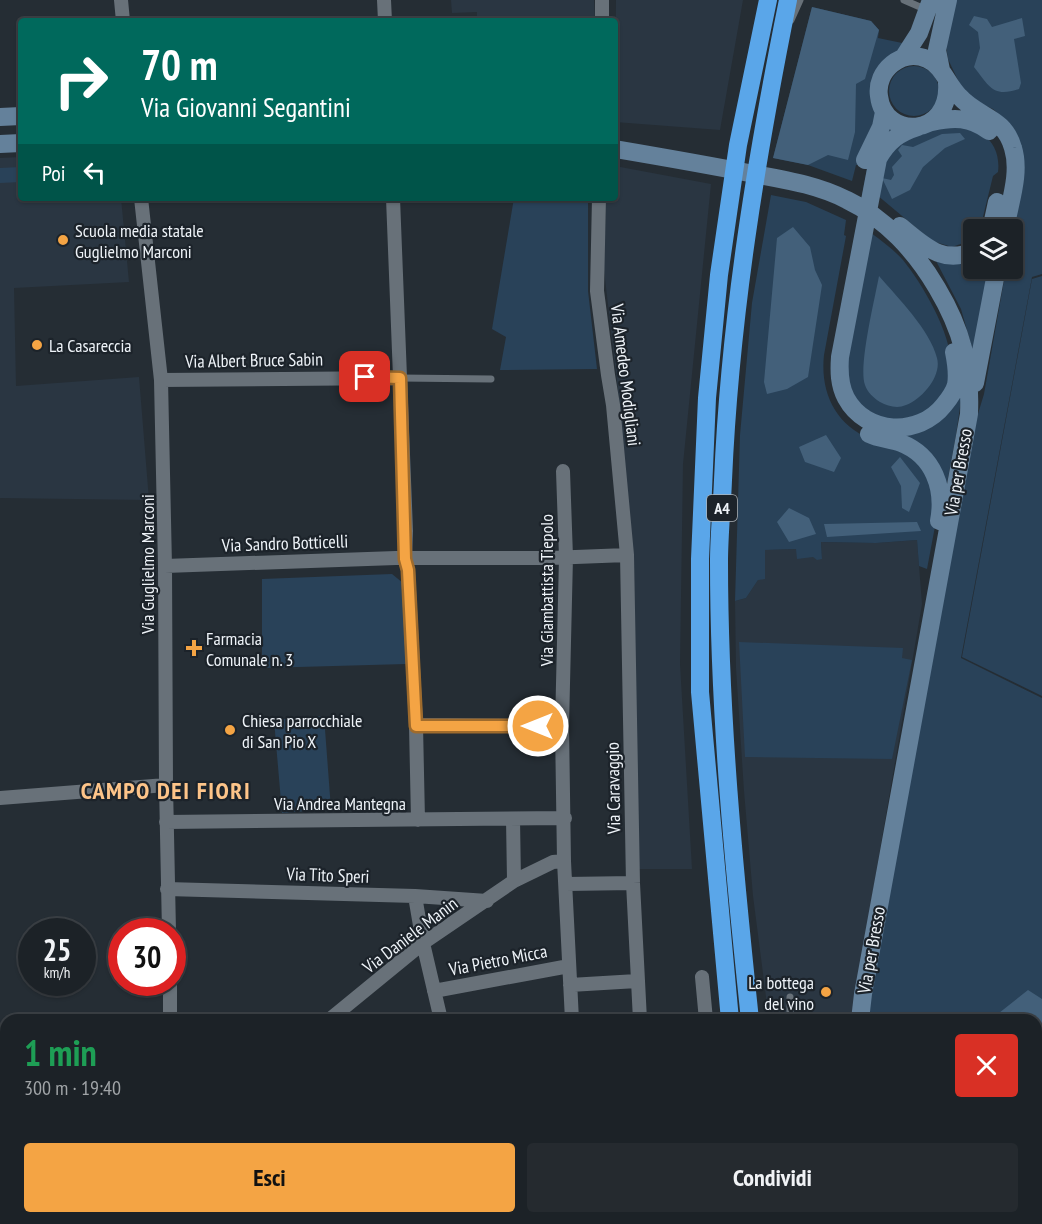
<!DOCTYPE html>
<html lang="it">
<meta charset="utf-8">
<style>
:root{--surface:#1c2227;--page:#252a2f;--text:#f1f3f6;--muted:#a0a4a7;--line:#3a3f44;--accent:#f4a444}
body{margin:0;font-family:"PT Sans Narrow",sans-serif;background:var(--page);color:var(--text);height:100vh;display:flex;flex-direction:column;font-size:22px;white-space:nowrap}
*{box-sizing:border-box;margin:0}
p{font-size:20px;color:var(--muted)}
.icon{flex:none;width:33px;height:33px;fill:none;stroke:currentColor;stroke-width:2;stroke-linecap:round;stroke-linejoin:round}
.map{position:relative;flex:1;overflow:hidden}
.drawer{position:absolute;left:0px;top:1014px;width:1042px;height:210px;display:flex;flex-direction:column;background:var(--surface);border-radius:18px 18px 0 0;box-shadow:0 2px 4px #0004,0 0 0 2px var(--line)}
.drawer>*{flex:none}
.banner{position:absolute;left:18px;top:18px;width:600px;height:183px;border-radius:6px;box-shadow:0 2px 4px #0004,0 0 0 2px var(--line);background:#00695c;color:#fff;overflow:hidden}
.fabs{position:absolute;left:963px;top:219px;display:grid;gap:12px}
.fabs a{display:grid;place-items:center;width:60px;height:60px;border-radius:6px;background:var(--surface);box-shadow:0 2px 4px #0004,0 0 0 2px var(--line);font-size:30px}
.speed{position:absolute;left:18px;top:918px;display:flex;gap:12px;font-size:30px;font-weight:700;text-align:center}
.speed>*{display:grid;place-content:center;width:78px;height:78px;border-radius:50%;background:var(--surface);box-shadow:0 2px 4px #0004,0 0 0 2px var(--line);line-height:1}
.speed small{font-size:15px;font-weight:400}
.speed .limit{border:9px solid #d22;background:#fff;color:#111}
.pin{position:absolute;display:grid;place-items:center;width:51px;height:51px;color:#fff;margin:-26px;border-radius:12px;box-shadow:0 3px 9px #0006}
.me{position:absolute;width:66px;margin:-33px;rotate:270deg;stroke-linejoin:round;filter:drop-shadow(0 0 4px #0008)}
.turn{display:flex;align-items:center;gap:21px;height:126px;padding:0 24px;font-size:27px}
.turn .icon{width:78px;height:78px;stroke-width:2.5}
.turn b{display:block;font-size:42px;line-height:51px}
.then{display:flex;align-items:center;height:57px;padding:0 24px;background:#0003;gap:12px;font-size:22px}
.round{display:grid;place-items:center;flex:none;width:63px;height:63px;border-radius:6px;background:var(--page)}
.summary{display:flex;align-items:center;justify-content:space-between;height:102px;padding:0 24px}
h1{font-size:36px;font-weight:600;line-height:45px;color:#1e9e55}
.primary-button{display:flex;gap:12px;margin-top:auto;padding:12px 24px}
.primary-button a{flex:1;height:69px;border-radius:6px;background:var(--accent);color:#111;font-size:24px;font-weight:600;line-height:69px;text-align:center}
.primary-button a+a{background:var(--page);color:var(--text)}
.map>svg:first-child{display:block}
.built{fill:#2a3642}
.green{fill:#294259}
.forest{fill:#43607a}
.lines{fill:none;stroke-linecap:round;stroke-linejoin:round}
.lane{stroke:#687179;stroke-width:7}
.street{stroke:#687179;stroke-width:14}
.secondary{stroke:#64819b;stroke-width:18}
.highway{stroke:#5aa6e9;stroke-width:18}
.route-casing{stroke:#9f6b2c;stroke-width:15}
.route{stroke:#f4a444;stroke-width:10}
.poi-dot{fill:#f4a444;stroke:#1c232a;stroke-width:2}
.labels{text-anchor:middle;dominant-baseline:central;stroke-width:4.5;stroke-linejoin:round;paint-order:stroke}
.shield{fill:#1c232a;stroke:#afb5ba;stroke-width:1.5}
.shield-label{font-size:16px;font-weight:bold;fill:#eef3f8}
.poi-label{font-size:18px;fill:#eef3f8;stroke:#1c232a;text-anchor:start}
.street-label{font-size:18px;fill:#eef3f8;stroke:#1c232a}
.district-label{font-size:24px;font-weight:bold;letter-spacing:1.5px;fill:#fdc489;stroke:#1c232a}
</style>
<div class="map">
<svg width="1042" height="1224" viewBox="0 0 1042 1224">
<rect width="100%" height="100%" fill="#252d34"/>
<path class="built" d="M451 0H594L595 21H477V12L452 13Z
M616 0H743L720 130 615 122Z
M21 157V198H121L129 282 14 288 16 386 139 377 149 500 0 498V158Z
M615 166 711 184 683 464 680 664 692 869H637L634 566 618 390 604 270 606 198H615Z
M917 540 922 604 851 1020H769L753 896 744 791 736 668 735 601 746 598 758 580 765 550 796 549 813 557 822 559 821 542 876 543Z
M1037 1107 1042 1108V1224H1005V1218H1036Z
M791 1218H982V1224H791Z"/>
<path class="green" d="M956 0H1042V274L1032 277 961 658 1042 698V1078L1037 1077 1036 1020H869L870 990 974 427 984 394 1006 269 1012 268 1008 123 993 109 974 101 963 91 948 59 946 46Z
M812 7 871 21 879 30 878 38 907 44 875 111 876 121 859 165H856L852 181 808 165 773 158Z
M889 91a25 25 0 1 1 50 0a25 25 0 1 1-50 0Z
M885 123 897 131 878 149 871 166 834 364C835 375 836 386 841 396 855 427 893 442 924 427 939 420 951 406 962 393L956 435 945 494C940 475 933 459 917 447 905 438 891 436 877 432 845 423 830 391 832 359L868 163C873 149 881 138 885 123Z
M946 124C976 123 1002 140 998 172L993 176 980 229 974 230 972 240 952 247 932 241 877 195 881 164 900 140Z
M21 167V182L0 183V168Z
M771 195 806 202 846 220 844 235 846 236 824 355C820 392 835 424 870 439 878 443 888 443 897 447 908 452 920 466 929 474L936 521 927 569 919 566 917 540 876 543 821 542 822 559 817 560 813 557 797 559 796 549 765 550V579L758 580 746 598 735 601 740 435 752 303Z
M514 198H588V291L597 369 500 370 506 337 492 329Z
M871 233C882 241 894 250 903 260 924 286 959 345 950 379 948 389 938 401 932 411L890 423 854 402 844 373Z
M973 258 974 268 994 269 976 362 961 309 935 259Z
M1042 276V696L962 657 1032 279Z
M392 574 403 583 406 664 262 668V579Z
M739 642 903 648 902 658 912 660 892 759 745 757Z
M324 716 331 809 282 813 274 720Z
M0 1050 6 1055V1178L0 1179Z
M196 1218H287L284 1224H198Z"/>
<path class="forest" d="M812 7 871 21 879 30 865 79 856 84 855 132 848 160 828 155 808 165 773 158Z
M974 16 987 19 992 27 1022 18 1025 36 1014 39 1021 83 1019 89C993 98 989 86 974 67L980 48 978 32 969 25Z
M960 133 965 139 945 148 923 167 910 190 892 199 882 178 891 180 894 175 892 167 902 156 898 150 902 145 913 147 942 134Z
M793 227 810 247 815 270 822 285 808 377 787 389 767 394 764 382 777 238Z
M879 276C898 298 930 330 937 358 942 376 922 399 906 405 897 409 888 406 880 402 874 398 867 392 865 385 858 367 875 298 879 276Z
M826 435 841 458 834 472 805 462 799 447Z
M900 457 920 483 909 512 902 508 901 486 891 467Z
M789 508 809 518 816 534 789 542 777 522Z
M917 522 921 531 827 537 824 524Z
M1028 990 1042 999V1026L1037 1025 1036 1020H1021L999 1013Z"/>
<g class="lines">
<path class="lane" d="M904 0 927 10
M791 20 800 0
M400 378 491 379
M790 1020V997"/>
<path class="street" d="M121 0 123 21
M384 0 385 21
M602 0V21
M141 198 161 380 165 566 166 785 169 932
M393 198 406 531 405 559 408 570 416 725 418 820
M599 198 597 291 608 375 613 405 627 555 633 883 640 1020
M161 380 400 378
M563 471 566 557 562 726 564 861 572 1020
M165 566 396 558H550L627 555
M416 725 562 726
M0 798 166 785
M513 819 514 881
M166 822 565 818
M566 884 633 883
M167 889 415 896 487 901
M415 896 423 943 441 1020
M702 977 706 1020
M170 982V1020
M570 985 637 981
M434 991 569 966
M329 1020 423 943 514 881 553 862 564 861
M0 1195H6
M43 1218 46 1224
M183 1218 184 1224
M584 1218V1224
M652 1218V1224
M727 1218 728 1224
M990 1218V1224
M294 1224 296 1218
M455 1224 456 1218"/>
<path class="secondary" d="M903 58 919 33 931 0
M941 70 937 50 948 0
M947 83C951 138 884 140 879 96 875 71 902 48 927 59 943 66 947 84 959 96 978 118 1004 116 1013 148 1021 174 1009 204 1005 230
M0 117 21 116
M932 122C954 117 970 117 989 131
M918 127C899 133 888 141 878 159L840 357C839 371 839 385 846 398 866 435 919 437 944 405 949 399 954 392 956 385 958 374 956 362 954 352
M0 144 21 143
M615 149C662 157 708 165 754 174 786 180 818 185 847 200 885 218 916 252 937 288 962 330 971 365 969 414L863 994 860 1020
M865 160 881 127 884 112
M900 226C924 245 941 265 974 251
M991 230 997 202
M975 383 997 268
M869 434C879 439 891 439 901 443 934 456 945 489 939 521
M1036 1094 1042 1095"/>
<path class="highway" d="M730 1020 700 692V559L707 398 719 275 738 145 768 0
M750 1020C734 868 719 715 719 562 719 535 722 507 723 480 730 318 756 159 788 0
M749 1218 750 1224
M771 1218 772 1224"/>
</g>
<g class="lines">
<g class="route-casing">
<path id="route" d="M365 377 400 378 405 559 408 570 416 726H538"/>
</g>
<use href="#route" class="route"/>
</g>
<g class="poi-dot">
<circle cx="63" cy="240" r="6"/>
<circle cx="37" cy="345" r="6"/>
<path d="M191 639h6v6h6v6h-6v6h-6v-6h-6v-6h6z"/>
<circle cx="230" cy="730" r="6"/>
<circle cx="826" cy="992" r="6"/>
</g>
<g class="labels">
<rect class="shield" x="707" y="495" width="30" height="26" rx="4.5"/>
<g class="shield-label">
<text x="722" y="508">A4</text>
</g>
<g class="poi-label">
<text x="75" y="230">Scuola media statale<tspan x="75" dy="21">Guglielmo Marconi</tspan></text>
<text x="49" y="345">La Casareccia</text>
<text x="206" y="638">Farmacia<tspan x="206" dy="21">Comunale n. 3</tspan></text>
<text x="242" y="720">Chiesa parrocchiale<tspan x="242" dy="21">di San Pio X</tspan></text>
<text x="814" y="982" text-anchor="end">La bottega<tspan x="814" dy="21">del vino</tspan></text>
</g>
<g class="street-label">
<text transform="translate(254 360) rotate(-1)">Via Albert Bruce Sabin</text>
<text transform="translate(626 375) rotate(83)">Via Amedeo Modigliani</text>
<text transform="translate(958 472) rotate(-80)">Via per Bresso</text>
<text transform="translate(285 543) rotate(-2)">Via Sandro Botticelli</text>
<text transform="translate(147 564) rotate(-90)">Via Guglielmo Marconi</text>
<text transform="translate(546 590) rotate(-90)">Via Giambattista Tiepolo</text>
<text transform="translate(613 788) rotate(-91)">Via Caravaggio</text>
<text x="340" y="803">Via Andrea Mantegna</text>
<text transform="translate(328 875) rotate(2)">Via Tito Speri</text>
<text transform="translate(410 935) rotate(-37)">Via Daniele Manin</text>
<text transform="translate(871 950) rotate(-80)">Via per Bresso</text>
<text transform="translate(498 960) rotate(-11)">Via Pietro Micca</text>
</g>
<g class="district-label">
<text x="166" y="790">CAMPO DEI FIORI</text>
</g>
</g>
</svg>
<div class="fabs">
<a><svg class="icon" aria-label="layers" viewBox="0 0 24 24"><path d="M12 4l9 5-9 5-9-5zM3 14l9 5 9-5"/></svg></a>
</div>
<div class="speed"><div>25<small>km/h</small></div><div class="limit">30</div></div>
<div class="pin" style="left:365px;top:377px;background:#d93025"><svg class="icon" aria-label="arrive" viewBox="0 0 24 24"><path d="M6 21V4h12l-3 4 3 4H6"/></svg></div>
<svg class="me" style="left:538px;top:726px" viewBox="-20 -20 40 40"><circle r="17" fill="#f4a444" stroke="#fff" stroke-width="3"/><path d="M0-11L8 9 0 5-8 9z" fill="#fff"/></svg>
<div class="banner">
<div class="turn"><svg class="icon" aria-label="right" viewBox="0 0 24 24"><path d="M7 20v-9h11M14 6l5 5-5 5"/></svg><div><b>70 m</b>Via Giovanni Segantini</div></div>
<div class="then">Poi<svg class="icon" aria-label="left" viewBox="0 0 24 24"><path d="M17 20v-9H6M10 6l-5 5 5 5"/></svg></div>
</div>
<section class="drawer">
<div class="summary"><div><h1>1 min</h1><p>300 m · 19:40</p></div><a class="round" style="background:#d93025;color:#fff"><svg class="icon" aria-label="close" viewBox="0 0 24 24"><path d="M6 6l12 12M18 6L6 18"/></svg></a></div>
<div class="primary-button"><a>Esci</a><a>Condividi</a></div>
</section>
</div>
